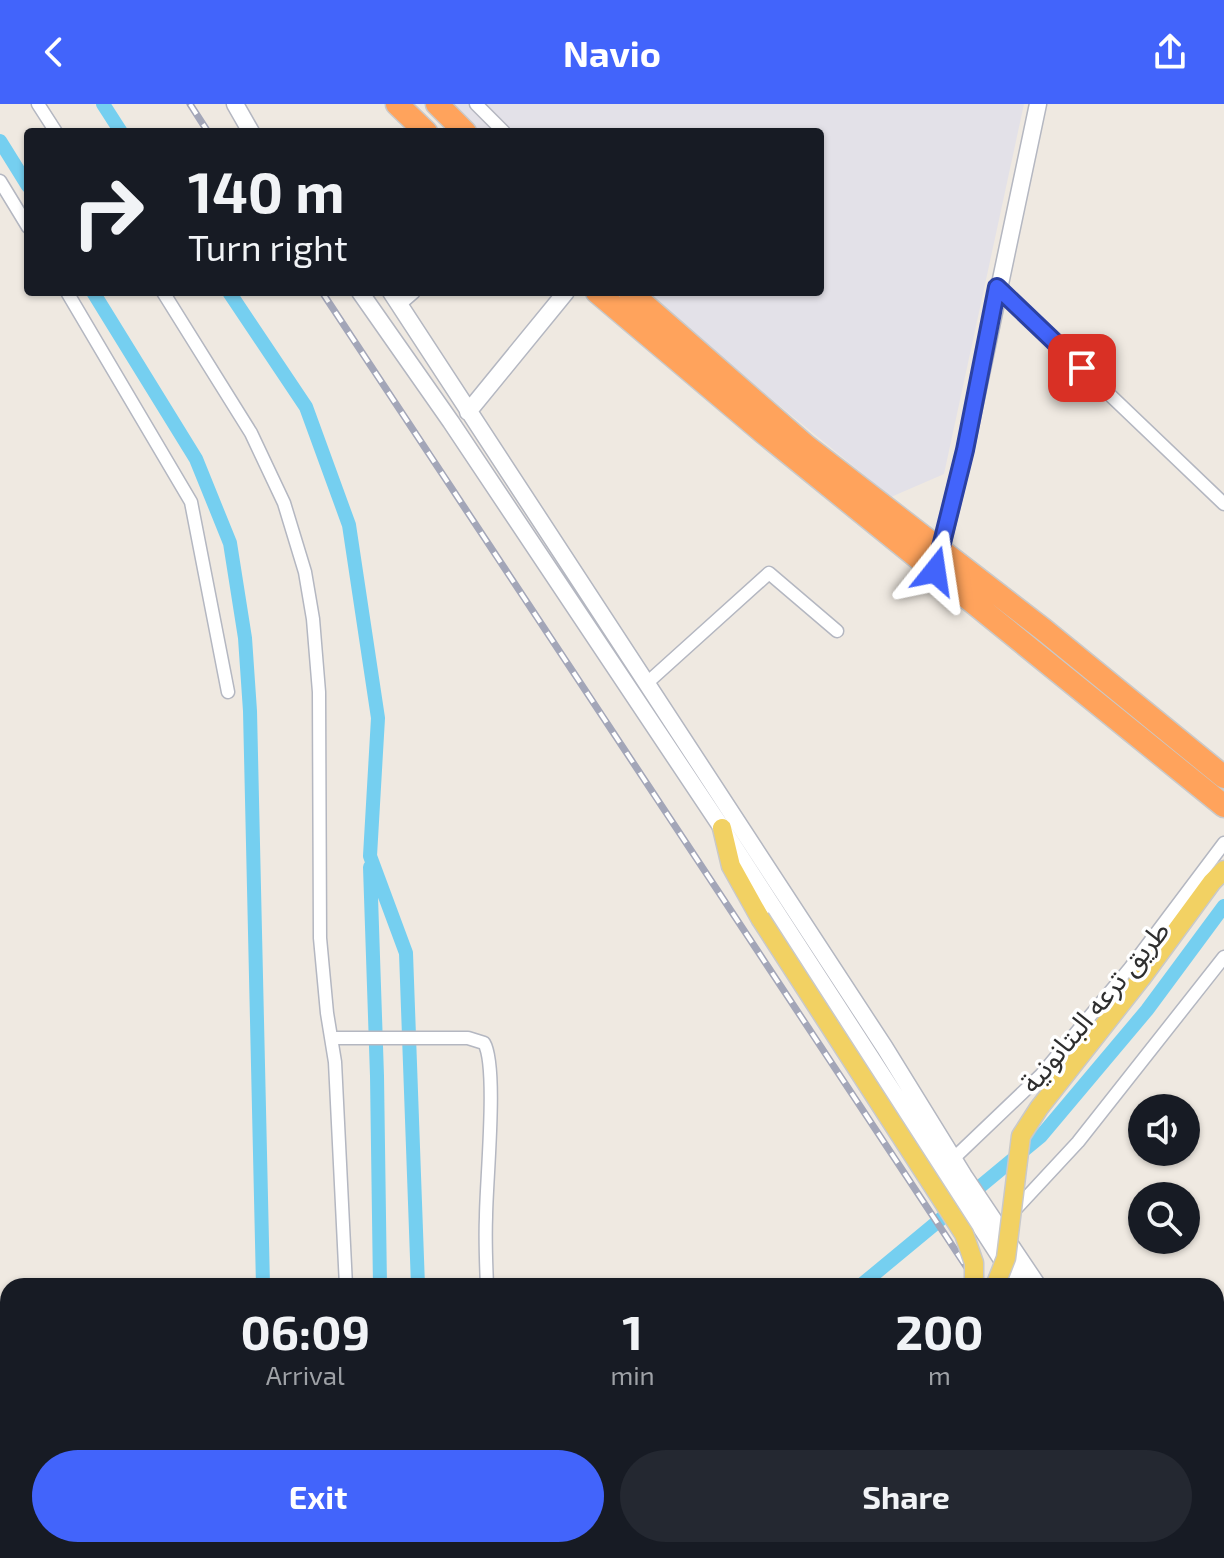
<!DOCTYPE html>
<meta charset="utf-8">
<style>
:root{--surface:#171b24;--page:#242831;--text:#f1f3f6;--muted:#9ea1a6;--accent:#4264fb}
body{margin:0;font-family:"Exo 2","Noto Sans Arabic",sans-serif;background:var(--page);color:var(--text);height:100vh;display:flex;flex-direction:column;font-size:30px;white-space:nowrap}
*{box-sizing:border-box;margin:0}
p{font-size:26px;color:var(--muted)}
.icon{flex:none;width:44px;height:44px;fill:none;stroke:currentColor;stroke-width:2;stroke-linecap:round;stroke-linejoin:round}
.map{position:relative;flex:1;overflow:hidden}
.panel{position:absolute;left:0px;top:1174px;width:1224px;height:280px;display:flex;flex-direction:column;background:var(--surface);border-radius:24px 24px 0 0;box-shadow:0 2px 6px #0004}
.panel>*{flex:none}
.top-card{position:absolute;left:24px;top:24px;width:800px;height:168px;border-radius:8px;box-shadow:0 2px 6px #0004;background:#171b24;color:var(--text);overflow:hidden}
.buttons{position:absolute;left:1128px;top:990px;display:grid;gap:16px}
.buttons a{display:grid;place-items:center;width:72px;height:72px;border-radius:50%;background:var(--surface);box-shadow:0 2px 6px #0004;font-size:40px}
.pin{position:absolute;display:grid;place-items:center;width:68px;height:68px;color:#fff;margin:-34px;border-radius:16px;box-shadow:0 4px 12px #0006}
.me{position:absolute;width:88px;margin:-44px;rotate:15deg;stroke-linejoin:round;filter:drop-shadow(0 0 6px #0008)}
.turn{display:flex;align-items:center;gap:28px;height:168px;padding:0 32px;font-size:36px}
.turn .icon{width:104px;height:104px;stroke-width:2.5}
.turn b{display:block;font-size:56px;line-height:68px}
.eta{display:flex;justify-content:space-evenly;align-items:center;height:136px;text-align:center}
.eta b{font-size:48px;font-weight:700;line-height:56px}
.button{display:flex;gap:16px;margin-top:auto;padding:16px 32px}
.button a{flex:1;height:92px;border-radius:48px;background:var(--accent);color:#fff;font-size:32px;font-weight:700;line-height:92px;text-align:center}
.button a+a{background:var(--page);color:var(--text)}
header{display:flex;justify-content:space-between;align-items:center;height:104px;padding:0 32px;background:var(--accent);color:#fff;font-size:36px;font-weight:700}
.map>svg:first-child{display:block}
.industrial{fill:#e3e1e8}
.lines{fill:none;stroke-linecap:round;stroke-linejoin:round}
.canal{stroke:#75cff0;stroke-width:14}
.street-casing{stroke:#b4b7c1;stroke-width:15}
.secondary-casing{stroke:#b4b7c1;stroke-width:19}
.primary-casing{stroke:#c9c9c9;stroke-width:21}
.highway-casing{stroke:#c9c9c9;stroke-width:25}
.street{stroke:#fff;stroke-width:12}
.secondary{stroke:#fff;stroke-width:16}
.primary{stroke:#f2d163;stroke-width:18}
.highway{stroke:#ffa35c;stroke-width:22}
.rail-casing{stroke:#a3a6b8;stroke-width:7}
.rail{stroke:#fff;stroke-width:4;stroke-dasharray:12;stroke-linecap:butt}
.primary-bridge-casing{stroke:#c9c9c9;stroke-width:21;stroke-linecap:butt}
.primary-bridge{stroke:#f2d163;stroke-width:18}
.route-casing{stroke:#2b41a3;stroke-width:20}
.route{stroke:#4264fb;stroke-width:14}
.labels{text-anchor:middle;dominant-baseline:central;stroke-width:7;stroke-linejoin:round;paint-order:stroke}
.street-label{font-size:28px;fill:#2e2e2e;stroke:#fff}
</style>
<header><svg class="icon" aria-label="back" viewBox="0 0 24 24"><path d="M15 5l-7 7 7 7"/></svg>Navio<svg class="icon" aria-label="share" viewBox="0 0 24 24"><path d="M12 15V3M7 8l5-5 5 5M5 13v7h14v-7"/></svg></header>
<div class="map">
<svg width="1224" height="1454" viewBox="0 0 1224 1454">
<rect width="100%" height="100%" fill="#efe9e1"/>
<path class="industrial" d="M446 0H1024L944 370 891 393 641 188H820V28H475Z"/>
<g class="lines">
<path class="canal" d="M103 0 121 28
M0 37 28 82
M93 188 196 355 230 439 245 534 250 607 263 1182
M229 188 306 303 349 421 378 614 370 752 406 849 418 1182
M370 763 377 972 380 1182
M860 1182 1041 1032 1147 906 1224 802
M271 1446 272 1454
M423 1454V1446"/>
<g class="street-casing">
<path id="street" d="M38 0 56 28
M476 0 504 28
M0 77 28 123
M997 183 1224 400
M67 188 191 398 228 588
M163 188 251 329 284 399 305 468 313 515 319 588 320 834 327 909 335 958 346 1182
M399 201 414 188
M647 579 769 469 837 527
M331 934H468L484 939C498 962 486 1079 486 1113 485 1136 486 1159 487 1182
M953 1055 1041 971 1130 864 1224 739
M1012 1109 1078 1038 1224 853
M350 1446 351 1454
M489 1454 491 1446"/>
</g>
<g class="secondary-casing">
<path id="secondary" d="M235 0 251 28
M360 188 451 318 722 724 1019 1182
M391 188 885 944 964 1072 1038 1182
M468 308 566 188
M938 456 965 346 1038 0
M1062 1446 1067 1454
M1194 1446 1200 1454
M1211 1446 1217 1454
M751 1454 758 1446
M791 1454 798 1446"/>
</g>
<g class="primary-casing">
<path id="primary" d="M722 724 731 762 760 814
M1143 872 1212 778 1224 766
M774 1454 781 1446"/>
</g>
<g class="highway-casing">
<path id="highway" d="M397 0 426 28
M437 0 465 28
M597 188 764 329 1224 702
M630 188 806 342 1044 526 1224 673"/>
</g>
<use href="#street" class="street"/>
<use href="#secondary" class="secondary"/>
<use href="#primary" class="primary"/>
<use href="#highway" class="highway"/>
<g class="rail-casing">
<path id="rail" d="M190 0 208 28
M322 188 979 1182
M1144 1446 1149 1454"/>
</g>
<use href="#rail" class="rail"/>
<g class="primary-bridge-casing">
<path id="primary-bridge" d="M760 814 964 1130 974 1159V1182
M995 1182 1006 1154 1021 1032 1039 1004 1143 872"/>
</g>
<use href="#primary-bridge" class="primary-bridge"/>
</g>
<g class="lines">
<g class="route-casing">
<path id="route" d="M935 467 965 346 997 183 1082 264"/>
</g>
<use href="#route" class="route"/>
</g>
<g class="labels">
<g class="street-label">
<text transform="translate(1094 902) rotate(-50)">طريق ترعه البتانونية</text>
</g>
</g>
</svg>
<div class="buttons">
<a><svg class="icon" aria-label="sound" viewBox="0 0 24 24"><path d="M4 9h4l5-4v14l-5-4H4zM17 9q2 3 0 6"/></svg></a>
<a><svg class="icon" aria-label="search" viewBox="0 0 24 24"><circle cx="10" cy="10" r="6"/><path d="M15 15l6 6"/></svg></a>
</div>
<div class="pin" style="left:1082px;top:264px;background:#d93025"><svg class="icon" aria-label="arrive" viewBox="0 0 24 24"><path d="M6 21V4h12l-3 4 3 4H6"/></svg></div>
<svg class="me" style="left:935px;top:467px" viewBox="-20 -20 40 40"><path d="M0-17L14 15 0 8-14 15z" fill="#4264fb" stroke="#fff" stroke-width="4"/></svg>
<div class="top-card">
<div class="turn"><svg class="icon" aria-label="right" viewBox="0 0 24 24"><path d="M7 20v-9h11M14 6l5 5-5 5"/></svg><div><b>140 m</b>Turn right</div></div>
</div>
<section class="panel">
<div class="eta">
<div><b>06:09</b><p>Arrival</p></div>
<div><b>1</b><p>min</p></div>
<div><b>200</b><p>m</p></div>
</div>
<div class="button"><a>Exit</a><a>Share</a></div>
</section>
</div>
